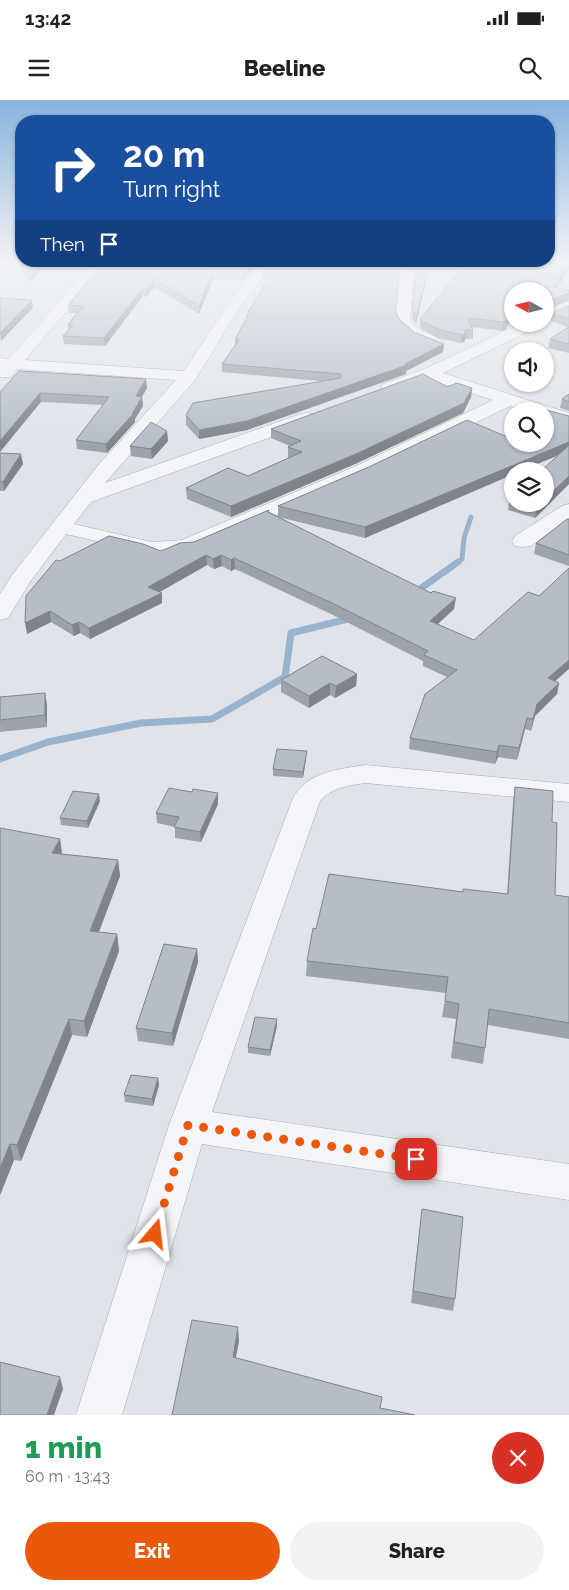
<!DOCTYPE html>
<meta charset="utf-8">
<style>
:root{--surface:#fff;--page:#f2f2f2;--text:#202124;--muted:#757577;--accent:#ea580c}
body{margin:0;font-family:Raleway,sans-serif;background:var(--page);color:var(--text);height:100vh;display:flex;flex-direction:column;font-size:19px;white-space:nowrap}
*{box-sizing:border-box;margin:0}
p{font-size:16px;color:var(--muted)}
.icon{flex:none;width:28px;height:28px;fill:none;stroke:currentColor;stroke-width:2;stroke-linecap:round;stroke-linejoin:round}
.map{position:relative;height:1315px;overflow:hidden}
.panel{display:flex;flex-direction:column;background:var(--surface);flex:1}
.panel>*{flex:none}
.top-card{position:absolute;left:15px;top:15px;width:540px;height:152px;border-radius:20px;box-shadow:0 1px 4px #0004;background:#1a4fa0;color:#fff;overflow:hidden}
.needle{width:32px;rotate:278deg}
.buttons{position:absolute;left:504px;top:182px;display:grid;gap:10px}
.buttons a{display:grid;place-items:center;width:50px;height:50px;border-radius:50%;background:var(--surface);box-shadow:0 1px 4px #0004;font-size:25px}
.pin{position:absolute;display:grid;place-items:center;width:42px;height:42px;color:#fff;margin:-21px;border-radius:10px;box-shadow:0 2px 8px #0006}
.me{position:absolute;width:55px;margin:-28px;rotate:17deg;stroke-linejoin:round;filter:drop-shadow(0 0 4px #0008)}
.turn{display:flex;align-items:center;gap:18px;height:105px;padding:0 25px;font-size:22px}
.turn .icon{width:65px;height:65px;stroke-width:2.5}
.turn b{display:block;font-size:35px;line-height:42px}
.then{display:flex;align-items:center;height:48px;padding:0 25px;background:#0003;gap:10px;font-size:19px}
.round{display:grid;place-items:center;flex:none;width:52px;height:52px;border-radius:26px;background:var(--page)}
.overview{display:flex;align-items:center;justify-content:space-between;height:85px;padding:0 25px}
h1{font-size:30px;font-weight:800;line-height:38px;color:#1e9e55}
.button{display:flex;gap:10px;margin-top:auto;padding:10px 25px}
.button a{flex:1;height:58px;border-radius:30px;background:var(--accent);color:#fff;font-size:20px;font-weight:800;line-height:58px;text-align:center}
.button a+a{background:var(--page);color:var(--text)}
.status{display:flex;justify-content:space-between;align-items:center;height:35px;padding:0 25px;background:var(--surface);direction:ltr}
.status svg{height:14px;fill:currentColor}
header{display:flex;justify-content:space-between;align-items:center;height:65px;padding:0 25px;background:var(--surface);font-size:22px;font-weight:800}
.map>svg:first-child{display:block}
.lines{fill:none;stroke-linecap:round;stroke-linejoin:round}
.stream-far1{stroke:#99b3cc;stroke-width:5}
.stream{stroke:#99b3cc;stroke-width:7}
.minor-casing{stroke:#a5abb4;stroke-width:1}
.minor{fill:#f3f5f8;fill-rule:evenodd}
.wall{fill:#9da3ab}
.shaded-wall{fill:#7f848b}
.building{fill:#b6bdc7;stroke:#7f848b}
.route{stroke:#ea580c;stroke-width:9;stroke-dasharray:0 16.2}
</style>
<div class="status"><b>13:42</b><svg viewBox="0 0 49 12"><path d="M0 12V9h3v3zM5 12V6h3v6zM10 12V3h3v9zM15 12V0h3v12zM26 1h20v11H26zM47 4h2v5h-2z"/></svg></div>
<header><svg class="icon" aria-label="menu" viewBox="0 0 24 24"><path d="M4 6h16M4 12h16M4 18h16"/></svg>Beeline<svg class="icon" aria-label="search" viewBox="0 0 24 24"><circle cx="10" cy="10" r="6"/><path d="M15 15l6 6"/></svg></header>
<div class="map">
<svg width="569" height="1315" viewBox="0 0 569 1315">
<rect width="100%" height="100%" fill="#e0e4ea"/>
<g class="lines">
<path class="stream-far1" d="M456 463 462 459 464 438 471 417"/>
<path class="stream" d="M413 494 458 462
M0 659 48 642 141 623 212 619 285 577 291 533 352 518"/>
<g class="minor-casing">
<path id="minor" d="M94 162H108L25 260 184 271 229 203 260 162H274L240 207 195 280 105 383 301 314 307 313 313 314 316 318 313 322 91 402 74 424 152 442 182 440 356 366 493 300 428 279 389 293 383 292 381 288 383 284 422 270 521 224H541L538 227 443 273 569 313V324L545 317V311H527L510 306 370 374 194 451 152 454 66 434 30 482 8 518 0 520V494L12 475 100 363 176 280 17 269 11 277H0V258L9 259Z
M402 162H415L410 219C418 235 435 232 443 243L441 246C423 251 402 235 396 219Z
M569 404V419L531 446 523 447 515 446 512 441 515 436 562 406Z
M365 665 569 684V702L365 683C347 686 333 687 320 701L212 1012 569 1064V1100L202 1044 122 1315H76L169 1025 293 698C309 671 336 670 365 665Z"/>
</g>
<use href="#minor" class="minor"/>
</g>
<path class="wall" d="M14 162H50L31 181Z
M104 162H258L244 180 213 179 199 214 154 187 146 197H142L105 246 64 244 63 236 68 230V224L77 213H69L68 205Z
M271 162H401L395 211 400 220 414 232 444 244 443 252 406 271V274L247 330 199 339 186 325V315L321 281 222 272V264L235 246V239L246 219V216L267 180H263V173Z
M416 162H430L416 224 412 218Z
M467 162H569V169L557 188 569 190V202L568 201 545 210V191H512V217L506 229 502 231 472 227 473 230V239H465V241L461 243 438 238 423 230 420 228V219Z
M569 206V253L548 248 550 239 568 227 551 221 552 213Z
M447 287 472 288 471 297 463 313 355 364 231 417 187 399 186 388 248 376 289 358 288 357V347L290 346 271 338V329Z
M147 288 142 297 143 306 135 319V322L107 353 77 349 76 340 103 305 41 302 0 292Z
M569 294V311L560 308 562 299Z
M569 316V384L535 418 508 410 509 400 512 397V404H545L558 355 520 371H512L365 438 278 417 454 509 438 524 559 583 557 594 535 616 531 631 525 629 517 660 498 657 495 664 409 649 410 638 447 577 423 566V561L331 514 235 469 231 471 222 466 214 469 207 465 160 492 162 503 90 539 80 533 74 536 51 522 27 534 60 461 161 451 194 442 269 410V412L278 416V406L505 336Z
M167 331 168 341 152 359 131 356 130 346Z
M0 353 23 364 4 391H0Z
M569 419V466L534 454 536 443Z
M357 574 356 586 335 598 330 595 309 608 281 592V580Z
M0 597 47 605V627L0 632Z
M306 658 303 678 273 676V669Z
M515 687 552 722 555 795 569 797V939L488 925 483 964 451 958 456 919 442 917 446 893 306 876 307 861 316 829 462 792 507 794 513 702Z
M192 692 218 693V704L201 742 175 738V727L157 723 156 713Z
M100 701 88 728 61 725 60 718Z
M60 739 62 754 118 760 120 776 99 832 117 834 119 851 87 937 72 935 21 1061 14 1060 0 1095Z
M197 849 198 862 173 946 138 941 136 928Z
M277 919V926L270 956 248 953V947Z
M158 978 159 985 153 1006 125 1002 124 995Z
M422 1109 455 1199 453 1211 411 1203Z"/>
<path class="shaded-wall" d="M42 162H50L31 181 30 173Z
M252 162H258L244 180V172Z
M429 162H430L416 224 417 216Z
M569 163V169L552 195 553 187Z
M213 171V179L199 214V206Z
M154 179V187L146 197V190Z
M142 189V197L105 246 104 238Z
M569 193 568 201 545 210V202Z
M32 200 33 208 1 241 0 233Z
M512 210V217L506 229 502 231 503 222Z
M466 233 465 241 461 243 462 235Z
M444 244 443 252 406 271V274L247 330 199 339V330L405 264Z
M146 279 147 288 137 305 136 296Z
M472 288 471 297 463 313 355 364 231 417V406Z
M40 293 41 302 0 352V341Z
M142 297 143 306 135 319V322L107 353 106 344 132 314Z
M167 331 168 341 152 359 151 349Z
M569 342V351L520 371H512V375L365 438V427Z
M21 354 23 364 4 391 3 382Z
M569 376V384L535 418 536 408 540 404H545V399Z
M206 455 207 465 149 498 148 487Z
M221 455 222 466 214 469 213 459Z
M234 458 235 469 231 471V460Z
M162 493V503L90 539 89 528Z
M456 498 454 509 429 532 430 521Z
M50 511 51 522 27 534 25 523Z
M79 522 80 533 74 536 72 525Z
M569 560V569L546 589 548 578Z
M357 574 356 586 335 598 336 586Z
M330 583V595L309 608V596Z
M559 583 557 594 535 616 531 631 533 619 537 604Z
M45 593 47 605V627L45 615Z
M527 618 525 629 517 660 519 648Z
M499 645 498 657 495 664 497 652Z
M307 651 306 658 303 678V672Z
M218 693V704L201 742 200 732Z
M99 694 100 701 88 728 87 721Z
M60 739 62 755 52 753Z
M118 760 120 776 93 847 90 831Z
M117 834 119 851 87 937 84 921Z
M197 849 198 862 173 946 172 933Z
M69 919 72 935 21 1061 17 1045Z
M277 919V926L270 956V950Z
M158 978 159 985 153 1006 152 999Z
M10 1044 14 1060 0 1095V1068Z
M238 1227 239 1242 233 1271V1257Z
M60 1277 63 1289 54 1315H47Z"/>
<path class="building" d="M20 162H42L30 173Z
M104 162H252L244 172 213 171 199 206 154 179 146 190 142 189 104 238 63 236 73 225 68 224 84 206 68 205Z
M271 162H400L395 211 400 220 414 232 444 244 405 264 407 265 247 321 199 330 186 315 193 303 341 278V274L222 264 239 240 235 239 248 216H246L272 173H263Z
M417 162H429L417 216 412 210Z
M467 162H569V163L553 187 569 190V193L545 202V205V191H512V210L507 220 503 222 468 218 473 230H465L466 233 462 235 438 229 423 222 420 219Z
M0 198 32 200 0 233Z
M569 206V219L552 213Z
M569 227V244L550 239Z
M19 271 146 279 136 296 142 297 132 314 134 313 106 344 76 340 109 297 40 293 0 341V292Z
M423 274 447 287 457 283 472 288 464 303 356 354 231 406 186 388 228 368 248 376 302 352 288 347 301 341 271 329Z
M569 294V302L562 299Z
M546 310 569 316V342L365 427 278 406 371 366 467 320 505 336 512 331V344H545V311H543Z
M151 322 167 331 151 349 130 346Z
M569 345V376L545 399V371H541Z
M0 353 21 354 3 382 0 381Z
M522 404H540L536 408Z
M269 410 268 412 431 493 433 491 456 498 430 521 474 540 528 492 539 496 569 468V560L548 578 559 583 537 604 533 619 527 618 519 648 499 645 497 652 410 638 425 594 457 570 424 555 428 551 332 503 234 458 231 460 221 455 213 459 206 455 148 487 162 493 89 528 79 522 72 525 50 511 25 523 26 496 56 460 60 461 109 436 143 444 161 451 180 443 194 442Z
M567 419H569V455L536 443Z
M322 556 357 574 336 586 330 583 309 596 281 580Z
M45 593V615L0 620V597Z
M277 649 307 651 303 672 273 669Z
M515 687 553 691 552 722 557 723 555 795 569 797V923L489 909 485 948 454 942 459 904 445 901 448 877 307 861 313 828 316 829 329 774 463 792V789L508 794Z
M169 688 192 692 193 689 218 693 200 732 174 727 179 717 156 713Z
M73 691 99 694 87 721 60 718Z
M0 728 60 739 52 753 118 760 90 831 117 834 84 921 69 919 17 1045 10 1044 0 1068Z
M164 844 197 849 172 933 136 928Z
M255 917 277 919 270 950 248 947Z
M131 975 158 978 152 999 124 995Z
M422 1109 463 1117 455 1199 413 1191Z
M192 1220 238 1227 233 1257 382 1297 380 1308 415 1315H172Z
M0 1262 60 1277 47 1315H0Z"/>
<linearGradient id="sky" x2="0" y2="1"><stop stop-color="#88b4dd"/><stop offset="0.47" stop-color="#f1f3f6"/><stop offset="1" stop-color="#f1f3f6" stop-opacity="0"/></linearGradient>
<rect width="569" height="346" fill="url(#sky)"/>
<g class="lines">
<path class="route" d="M155 1134 188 1025 416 1059"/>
</g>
</svg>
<div class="buttons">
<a><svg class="needle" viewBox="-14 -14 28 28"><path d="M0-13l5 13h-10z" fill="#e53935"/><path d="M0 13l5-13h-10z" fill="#757577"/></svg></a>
<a><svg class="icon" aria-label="sound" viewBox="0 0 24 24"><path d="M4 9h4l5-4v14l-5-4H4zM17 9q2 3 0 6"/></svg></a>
<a><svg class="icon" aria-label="search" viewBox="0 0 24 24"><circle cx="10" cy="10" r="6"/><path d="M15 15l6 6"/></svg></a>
<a><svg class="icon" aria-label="layers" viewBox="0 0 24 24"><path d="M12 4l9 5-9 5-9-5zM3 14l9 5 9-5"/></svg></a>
</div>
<div class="pin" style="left:416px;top:1059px;background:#d93025"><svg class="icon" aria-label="arrive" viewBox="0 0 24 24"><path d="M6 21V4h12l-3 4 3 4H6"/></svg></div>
<svg class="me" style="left:155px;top:1134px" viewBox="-20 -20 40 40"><path d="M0-17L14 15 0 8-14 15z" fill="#ea580c" stroke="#fff" stroke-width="4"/></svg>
<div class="top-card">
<div class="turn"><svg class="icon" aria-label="right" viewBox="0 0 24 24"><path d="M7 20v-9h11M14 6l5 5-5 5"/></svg><div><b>20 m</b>Turn right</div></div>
<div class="then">Then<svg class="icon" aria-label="arrive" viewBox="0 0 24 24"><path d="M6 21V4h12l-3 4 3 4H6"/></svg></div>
</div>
</div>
<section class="panel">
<div class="overview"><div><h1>1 min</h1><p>60 m · 13:43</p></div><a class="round" style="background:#d93025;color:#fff"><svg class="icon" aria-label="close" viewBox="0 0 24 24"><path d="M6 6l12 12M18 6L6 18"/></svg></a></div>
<div class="button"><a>Exit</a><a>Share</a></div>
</section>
